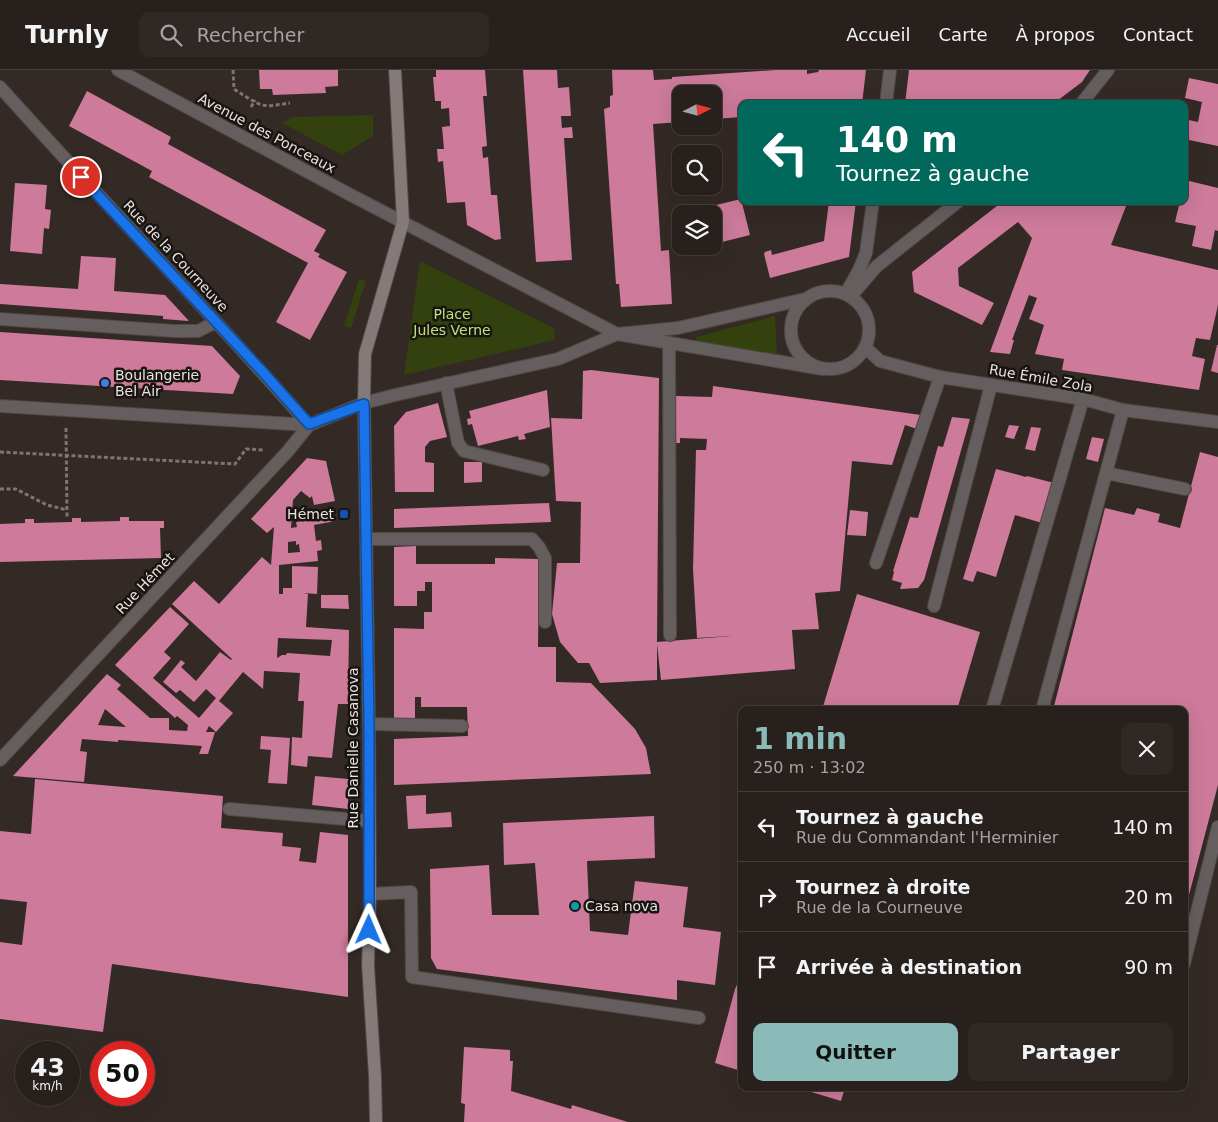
<!DOCTYPE html>
<html lang="fr">
<meta charset="utf-8">
<style>
:root{--surface:#27201c;--page:#2f2825;--text:#f1f3f6;--muted:#a4a3a3;--line:#433e3b;--accent:#8bbbb9}
body{margin:0;font-family:"DejaVu Sans",sans-serif;background:var(--page);color:var(--text);height:100vh;display:flex;flex-direction:column;font-size:19px;white-space:nowrap}
*{box-sizing:border-box;margin:0}
p{font-size:16px;color:var(--muted)}
.icon{flex:none;width:28px;height:28px;fill:none;stroke:currentColor;stroke-width:2;stroke-linecap:round;stroke-linejoin:round}
.map{position:relative;flex:1;overflow:hidden}
.side{position:absolute;left:738px;top:636px;width:450px;height:385px;display:flex;flex-direction:column;background:var(--surface);border-radius:10px;box-shadow:0 5px 20px #0002,0 0 0 1px var(--line)}
.side>*{flex:none}
.banner{position:absolute;left:738px;top:30px;width:450px;height:105px;border-radius:10px;box-shadow:0 5px 20px #0002,0 0 0 1px var(--line);background:#00695c;color:#fff;overflow:hidden}
.needle{width:32px;rotate:84deg}
.fabs{position:absolute;left:672px;top:15px;display:grid;gap:10px}
.fabs a{display:grid;place-items:center;width:50px;height:50px;border-radius:10px;background:var(--surface);box-shadow:0 5px 20px #0002,0 0 0 1px var(--line);font-size:25px}
.speed{position:absolute;left:15px;top:971px;display:flex;gap:10px;font-size:25px;font-weight:700;text-align:center}
.speed>*{display:grid;place-content:center;width:65px;height:65px;border-radius:50%;background:var(--surface);box-shadow:0 5px 20px #0002,0 0 0 1px var(--line);line-height:1}
.speed small{font-size:12px;font-weight:400}
.speed .limit{border:8px solid #d22;background:#fff;color:#111}
.pin{position:absolute;display:grid;place-items:center;width:42px;height:42px;color:#fff;margin:-21px;border:2px solid #fff;border-radius:50%;box-shadow:0 1px 5px #0007}
.me{position:absolute;width:55px;margin:-28px;rotate:1deg;stroke-linejoin:round;filter:drop-shadow(0 0 4px #0008)}
.turn{display:flex;align-items:center;gap:18px;height:105px;padding:0 15px;font-size:22px}
.turn .icon{width:65px;height:65px;stroke-width:2.5}
.turn b{display:block;font-size:35px;line-height:42px}
.round{display:grid;place-items:center;flex:none;width:52px;height:52px;border-radius:10px;background:var(--page)}
.overview{display:flex;align-items:center;justify-content:space-between;height:85px;padding:0 15px}
h1{font-size:30px;font-weight:700;line-height:38px;color:var(--accent)}
.primary-button{display:flex;gap:10px;margin-top:auto;padding:10px 15px}
.primary-button a{flex:1;height:58px;border-radius:10px;background:var(--accent);color:#111;font-size:20px;font-weight:700;line-height:58px;text-align:center}
.primary-button a+a{background:var(--page);color:var(--text)}
ul{padding:0;list-style:none}
li{display:flex;align-items:center;gap:15px;height:70px;padding:0 15px;border-top:1px solid var(--line)}
li div{flex:1}
li b{display:block;font-size:19px}
li em{font-style:normal}
header{display:flex;align-items:center;gap:30px;box-sizing:border-box;height:70px;padding:0 25px;background:var(--surface);border-bottom:1px solid var(--line)}
header strong{font-size:24px}
nav{display:flex;gap:28px;margin-inline-start:auto;font-size:18px}
.search{width:350px;height:45px;background:var(--page);display:flex;align-items:center;gap:12px;box-sizing:border-box;padding:0 18px;border-radius:10px;color:var(--muted);font-size:19px}
.map>svg:first-child{display:block}
.green{fill:#33410f}
.building{fill:#cd7a9b;fill-rule:evenodd}
.lines{fill:none;stroke-linecap:round;stroke-linejoin:round}
.service-casing{stroke:#514743;stroke-width:14}
.minor-casing{stroke:#514743;stroke-width:14}
.secondary-casing{stroke:#514743;stroke-width:14}
.path{stroke:#7e7571;stroke-width:3;stroke-dasharray:4 2.5;stroke-linecap:butt}
.service{stroke:#645e5e;stroke-width:12}
.minor{stroke:#645e5e;stroke-width:12}
.secondary{stroke:#847a7a;stroke-width:12}
.route-casing{stroke:#114b97;stroke-width:12}
.route{stroke:#1a73e8;stroke-width:9}
.shop-dot{fill:#3f7fe0;stroke:#181411;stroke-width:2}
.transit-dot{fill:#1a4fb4;stroke:#181411;stroke-width:2}
.culture-dot{fill:#0f9aa8;stroke:#181411;stroke-width:2}
.labels{text-anchor:middle;dominant-baseline:central;stroke-width:5;stroke-linejoin:round;paint-order:stroke}
.street-label{font-size:14px;fill:#e9e2df;stroke:#181411}
.park-label{font-size:14px;fill:#bfe277;stroke:#181411}
.poi-label{font-size:14px;fill:#e9e2df;stroke:#181411;text-anchor:start}
</style>
<header>
<strong>Turnly</strong>
<div class="search"><svg class="icon" aria-label="search" viewBox="0 0 24 24"><circle cx="10" cy="10" r="6"/><path d="M15 15l6 6"/></svg>Rechercher</div>
<nav><a>Accueil</a><a>Carte</a><a>À propos</a><a>Contact</a></nav>
</header>
<div class="map">
<svg width="1218" height="1052" viewBox="0 0 1218 1052">
<rect width="100%" height="100%" fill="#342a25"/>
<path class="green" d="M373 45V66L342 85 282 53 293 47Z
M420 191 554 258 555 270 404 305Z
M359 209 366 211 351 258 344 256Z
M775 246 777 286 697 275 696 267Z"/>
<path class="building" d="M259 0H338V16L325 17 326 23 273 25 272 19H260Z
M436 0H485L487 26H483L487 76 482 77 483 88 488 87 491 125H497L501 169 495 170 467 155 465 132 447 133 443 91 438 92 437 79H444L442 57 450 56 449 38 441 39V31H435L433 7H436Z
M523 0H557L558 18 569 17 571 46H561L562 58 572 57 573 68H564L572 190 536 192Z
M612 0H653L654 10 672 9V7L776 0H807V4L818 2 819 0H866L862 34H741V47L714 49V24H681V52L653 54 661 181 669 180 672 234 621 237 619 214H616L604 39 610 37V26L613 25Z
M909 0H1090L1082 12 1053 34H905Z
M1189 8 1218 14V76L1184 69V49L1198 52 1202 32 1185 28Z
M87 21 171 67 168 74 326 160 314 181 320 184 318 187 347 202 310 270 276 252 308 193 149 107 152 101 69 56Z
M1185 110 1218 118V161L1215 160 1211 180 1192 176 1196 156 1175 152 1180 131H1184Z
M15 113 47 115 45 139 51 140 49 159 44 158 42 184 10 181Z
M741 129 750 165 714 174V144H696L695 140Z
M829 131H856L849 187 770 208 764 184 765 182 771 180 772 185 824 171Z
M1002 131H1128L1111 175 1218 200V235L1210 270 1196 268 1192 286 1205 289 1199 320 1062 300 1064 289 1035 284 1044 255 1029 249 1037 228 1029 225 1012 270H1014L1010 284 990 282 1032 168 1018 152 958 198 959 216 994 233 982 255 914 222 912 202 1002 132Z
M81 186 116 188 114 221 165 225 189 251 163 249V246L0 234V214L78 219Z
M0 262 212 276 240 306 233 324 0 310Z
M1217 275H1218V303L1211 301Z
M591 300 659 308 657 572 731 566 697 568 693 499 696 380H706L707 369 680 368V373H675L676 326 712 327 713 316 921 345 917 359 905 355 892 395 852 391 840 521 815 523 819 559 792 560 795 599 661 610 657 574V610L600 613 589 593H578L560 572 552 544 557 493H580L581 432 556 431 551 348 582 349 583 301Z
M547 320 550 357 524 364 526 369 519 370 518 366 478 376 472 354 468 355 467 349 471 348 469 341Z
M438 333 447 367 430 371 425 377V392L434 393V422H395L394 356 406 342Z
M952 347 970 349 924 510 918 518 900 519 902 513 892 510 894 502 893 501 910 447 918 448 938 376 943 377Z
M1009 355 1019 356 1014 369 1005 367Z
M1031 357 1041 358 1035 381 1025 379Z
M1092 367 1104 369 1098 392 1086 389Z
M1200 382 1218 387V715L1184 844V640H1053L1105 438 1134 445 1137 438 1160 444 1158 452 1180 458Z
M307 388 326 391 335 431 314 435 312 426 310 428 301 421 293 430 291 458 297 457 296 452 336 447V451L314 455 316 471 321 470 322 480 317 481 318 491 279 495V524H283V518H292V496L318 497 317 524 303 523 308 524 306 557 349 560 348 634H338L332 688 308 686 307 697 291 695 292 667 302 668 304 631H298L300 603 264 601 263 619 243 602 219 631 233 643 216 662 209 656 206 662H215L208 684H199L202 676 118 670V672L82 669 80 681 87 682 84 712 13 706 107 604 121 615 117 619 150 648H169V660L187 661 188 655 177 646 175 648 115 595 170 537 189 554 164 582 171 588 153 608 199 648 216 628 206 619 194 632 180 620 176 623 163 612 181 590 185 593 181 597 196 611 220 582 231 590 232 589 172 534 194 511 219 534 262 487 271 495 274 457 267 463 251 449ZM296 471V475L299 474 300 482 288 483V472ZM278 568 332 570 330 586 287 583 286 585H282L277 588ZM105 639 126 657 98 655Z
M464 392H482V412L464 413Z
M996 399 1026 407 1027 406 1054 413 1042 453 1015 445 996 507 977 501 973 512 963 509Z
M549 433 551 452 394 458V439Z
M850 440 868 442 866 466 847 465Z
M120 447H129V451H164V458H160L161 488 0 492V454L25 453V449H34V453L72 452V448H81V452L120 451Z
M416 476V494H495V488L539 489 538 577H556V612L591 613 635 659 646 678 651 704 394 715V669L468 666 467 637H421V627H415V648H394V558L424 559V542H432V512H425V521H417V536H394V477Z
M857 524 980 562 957 640H822Z
M321 525H348L349 539 321 538Z
M261 666 290 668 287 714 268 713 271 680 260 679Z
M315 706 348 709V739L312 735Z
M35 709 223 726 221 758 283 763 282 776 301 778 299 791 316 793 320 762 348 765V927L112 894 103 962 0 949V872L22 875 27 832 0 829V761L31 764Z
M426 725V744L451 742 452 757 408 759 406 726Z
M654 746 655 788 587 791 590 861 628 865 635 811 688 817 683 857 721 862 715 915 677 910V930L437 899 431 888 430 799 489 795 492 845H539L535 793 504 795 503 753Z
M741 906V1001L715 993 735 919Z
M464 977 510 980V991H513L511 1021 571 1039 572 1035 628 1052H464L465 1034 461 1033Z
M798 1018H845L841 1031Z"/>
<g class="lines">
<g class="service-casing">
<path id="service" d="M0 249 174 261H198L216 252
M669 273 670 565
M446 313 458 373 464 381 543 400
M1106 403 1185 419
M366 469H532L539 477 545 488V552
M876 493 940 307
M934 536 991 315
M992 640 1083 329
M1042 640 1123 340
M369 654 462 656
M229 739 369 751
M370 824 411 822 412 907 699 948
M1184 894 1218 757"/>
</g>
<g class="minor-casing">
<path id="minor" d="M118 0 347 123 617 264 823 299
M0 17C102 131 208 240 309 355L288 381 0 690
M886 34 890 0
M1081 34 1108 0
M791 260a39 39 0 1 1 78 0a39 39 0 1 1-78 0Z
M846 223 859 200 866 183 873 131
M851 226 877 196 959 131
M865 277 880 291 940 307 1083 329 1123 340 1218 352
M0 336 309 355 364 333 395 325 558 289 617 264 678 258 805 229"/>
</g>
<g class="secondary-casing">
<path id="secondary" d="M376 1052 375 1006 368 895 370 824 369 654 364 333 365 284 403 152 395 0"/>
</g>
<path class="path" d="M233 0 234 19C240 23 257 34 262 35 271 37 281 34 290 33
M251 37 255 30
M66 358 67 447
M0 382 235 394 246 379 263 380
M0 419H16L47 435 67 440"/>
<use href="#service" class="service"/>
<use href="#minor" class="minor"/>
<use href="#secondary" class="secondary"/>
</g>
<g class="lines">
<g class="route-casing">
<path id="route" d="M81 107 261 300 309 354 364 334 369 654V860"/>
</g>
<use href="#route" class="route"/>
</g>
<circle class="shop-dot" cx="105" cy="313" r="5"/>
<rect class="transit-dot" x="339" y="439" width="10" height="10" rx="2.5"/>
<circle class="culture-dot" cx="575" cy="836" r="5"/>
<g class="labels">
<g class="street-label">
<text transform="translate(267 63) rotate(28)">Avenue des Ponceaux</text>
<text transform="translate(176 186) rotate(47)">Rue de la Courneuve</text>
<text transform="translate(1041 308) rotate(10)">Rue Émile Zola</text>
<text transform="translate(145 513) rotate(-47)">Rue Hémet</text>
<text transform="translate(353 678) rotate(-90)">Rue Danielle Casanova</text>
</g>
<g class="park-label">
<text x="452" y="244">Place<tspan x="452" dy="16">Jules Verne</tspan></text>
</g>
<g class="poi-label">
<text x="115" y="305">Boulangerie<tspan x="115" dy="16">Bel Air</tspan></text>
<text x="334" y="444" text-anchor="end">Hémet</text>
<text x="585" y="836">Casa nova</text>
</g>
</g>
</svg>
<div class="fabs">
<a><svg class="needle" viewBox="-14 -14 28 28"><path d="M0-13l5 13h-10z" fill="#e53935"/><path d="M0 13l5-13h-10z" fill="#a4a3a3"/></svg></a>
<a><svg class="icon" aria-label="search" viewBox="0 0 24 24"><circle cx="10" cy="10" r="6"/><path d="M15 15l6 6"/></svg></a>
<a><svg class="icon" aria-label="layers" viewBox="0 0 24 24"><path d="M12 4l9 5-9 5-9-5zM3 14l9 5 9-5"/></svg></a>
</div>
<div class="speed"><div>43<small>km/h</small></div><div class="limit">50</div></div>
<div class="pin" style="left:81px;top:107px;background:#d93025"><svg class="icon" aria-label="arrive" viewBox="0 0 24 24"><path d="M6 21V4h12l-3 4 3 4H6"/></svg></div>
<svg class="me" style="left:369px;top:860px" viewBox="-20 -20 40 40"><path d="M0-17L14 15 0 8-14 15z" fill="#1a73e8" stroke="#fff" stroke-width="4"/></svg>
<div class="banner">
<div class="turn"><svg class="icon" aria-label="left" viewBox="0 0 24 24"><path d="M17 20v-9H6M10 6l-5 5 5 5"/></svg><div><b>140 m</b>Tournez à gauche</div></div>
</div>
<section class="side">
<div class="overview"><div><h1>1 min</h1><p>250 m · 13:02</p></div><a class="round"><svg class="icon" aria-label="close" viewBox="0 0 24 24"><path d="M6 6l12 12M18 6L6 18"/></svg></a></div>
<ul>
<li><svg class="icon" aria-label="left" viewBox="0 0 24 24"><path d="M17 20v-9H6M10 6l-5 5 5 5"/></svg><div><b>Tournez à gauche</b><p>Rue du Commandant l'Herminier</p></div><em>140 m</em></li>
<li><svg class="icon" aria-label="right" viewBox="0 0 24 24"><path d="M7 20v-9h11M14 6l5 5-5 5"/></svg><div><b>Tournez à droite</b><p>Rue de la Courneuve</p></div><em>20 m</em></li>
<li><svg class="icon" aria-label="arrive" viewBox="0 0 24 24"><path d="M6 21V4h12l-3 4 3 4H6"/></svg><div><b>Arrivée à destination</b></div><em>90 m</em></li>
</ul>
<div class="primary-button"><a>Quitter</a><a>Partager</a></div>
</section>
</div>
